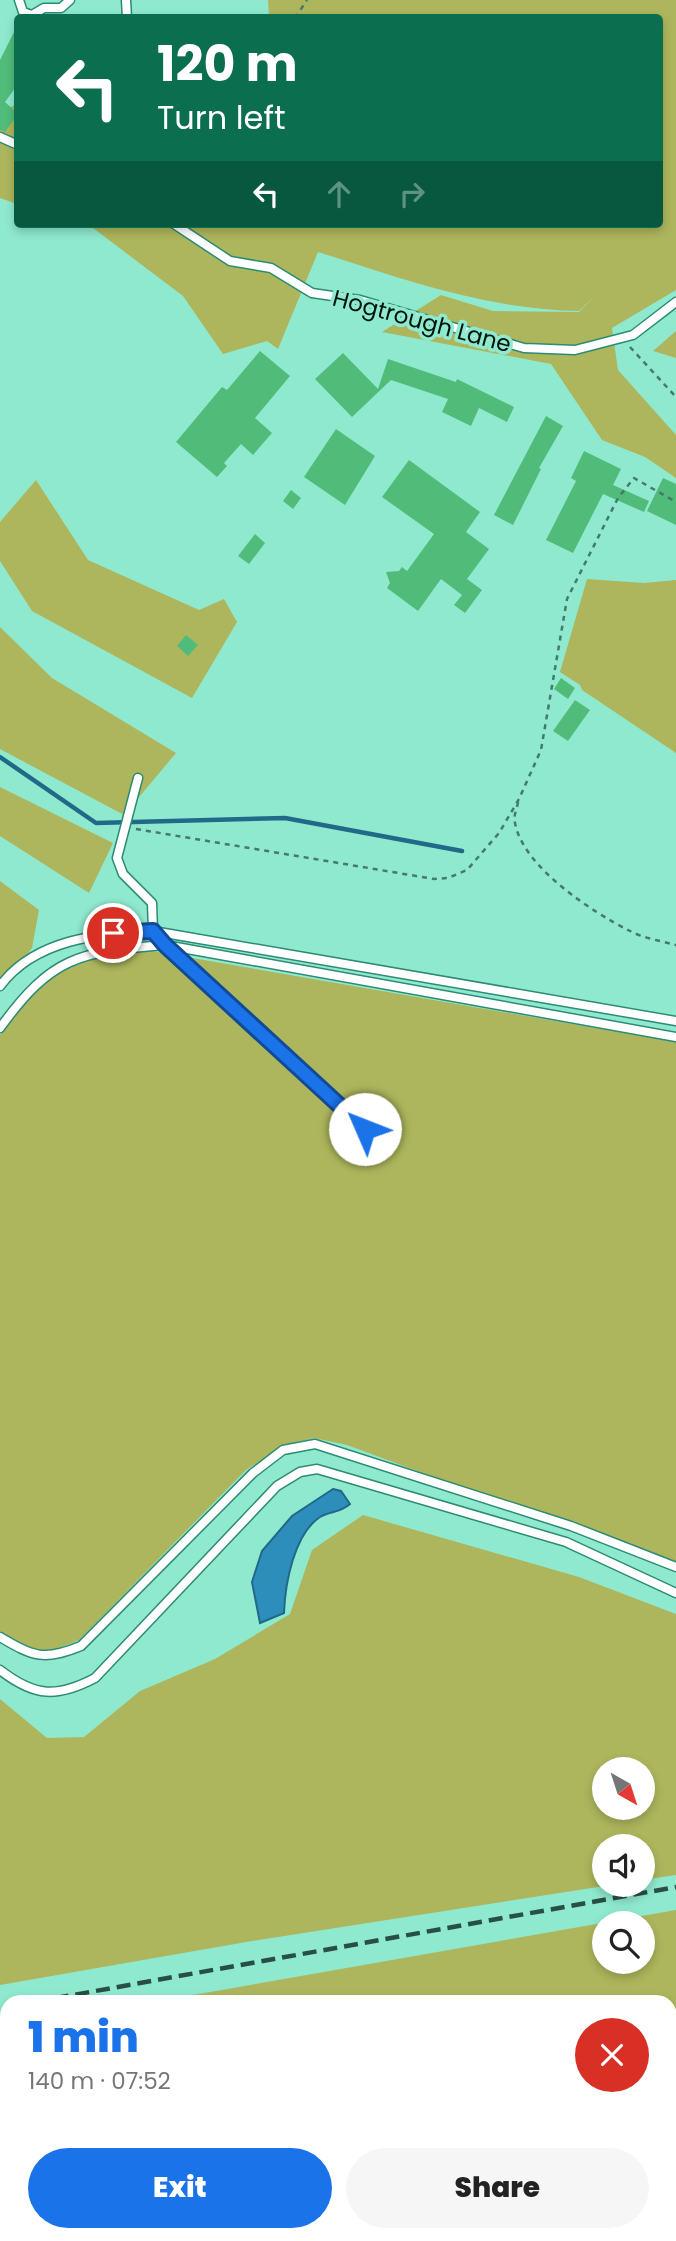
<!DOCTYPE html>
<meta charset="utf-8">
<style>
:root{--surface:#fff;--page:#f6f6f6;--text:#222;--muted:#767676;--accent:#1a73e8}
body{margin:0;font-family:Poppins,sans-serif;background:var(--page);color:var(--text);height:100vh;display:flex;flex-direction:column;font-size:26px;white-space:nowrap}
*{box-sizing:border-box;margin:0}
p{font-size:23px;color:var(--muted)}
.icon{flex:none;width:38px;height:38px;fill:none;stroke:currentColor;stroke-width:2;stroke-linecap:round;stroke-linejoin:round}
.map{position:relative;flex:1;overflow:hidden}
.side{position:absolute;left:0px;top:1995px;width:677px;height:247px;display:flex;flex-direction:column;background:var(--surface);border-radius:21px 21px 0 0;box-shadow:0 4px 10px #0003}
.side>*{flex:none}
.hud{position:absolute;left:14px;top:14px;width:649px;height:214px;border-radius:7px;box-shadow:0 4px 10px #0003;background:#0b6e4f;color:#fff;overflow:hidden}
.needle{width:46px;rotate:141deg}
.tools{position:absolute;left:592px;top:1757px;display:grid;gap:14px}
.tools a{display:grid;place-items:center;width:63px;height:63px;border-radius:50%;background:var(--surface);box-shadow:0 4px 10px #0003;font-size:35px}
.pin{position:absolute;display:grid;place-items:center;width:60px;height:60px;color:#fff;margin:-30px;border:4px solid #fff;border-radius:50%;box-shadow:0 2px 7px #0007}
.me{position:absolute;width:77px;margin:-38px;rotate:314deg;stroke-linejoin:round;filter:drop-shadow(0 0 5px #0008)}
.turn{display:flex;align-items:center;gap:24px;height:147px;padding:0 28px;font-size:32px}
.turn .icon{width:91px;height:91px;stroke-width:2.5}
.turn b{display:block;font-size:49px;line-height:60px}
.lanes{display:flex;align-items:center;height:66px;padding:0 28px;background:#0003;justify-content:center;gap:35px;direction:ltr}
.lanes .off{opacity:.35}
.round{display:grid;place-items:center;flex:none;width:74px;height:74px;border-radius:37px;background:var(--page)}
.headline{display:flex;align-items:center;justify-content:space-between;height:119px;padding:0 28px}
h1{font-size:42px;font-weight:800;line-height:52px;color:var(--accent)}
.button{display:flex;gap:14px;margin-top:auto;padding:14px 28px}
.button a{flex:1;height:80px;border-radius:42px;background:var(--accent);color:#fff;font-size:28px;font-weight:800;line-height:80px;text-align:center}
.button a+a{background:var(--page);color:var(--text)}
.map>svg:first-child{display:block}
.green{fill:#adb65c;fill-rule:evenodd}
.water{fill:#2d8ebc;stroke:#206988;stroke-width:2}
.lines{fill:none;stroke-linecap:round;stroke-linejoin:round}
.stream{stroke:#206988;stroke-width:4.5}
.building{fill:#51bc7a}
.lane-casing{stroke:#2c8b74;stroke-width:11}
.street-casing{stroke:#2c8b74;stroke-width:19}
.secondary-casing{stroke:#2c8b74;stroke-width:26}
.path{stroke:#457a6b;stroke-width:2.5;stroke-dasharray:5 5;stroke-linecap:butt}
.lane{stroke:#fff;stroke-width:8}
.street{stroke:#fff;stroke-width:16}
.secondary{stroke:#fff;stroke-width:23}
.rail{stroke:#284f44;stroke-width:4.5;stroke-dasharray:14 7;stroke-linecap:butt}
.route-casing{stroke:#114b97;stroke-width:18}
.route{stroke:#1a73e8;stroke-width:12}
.labels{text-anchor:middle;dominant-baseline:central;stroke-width:7;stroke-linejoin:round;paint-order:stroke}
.street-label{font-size:23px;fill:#00140e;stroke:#8fe9cf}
</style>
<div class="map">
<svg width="676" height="2241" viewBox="0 0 676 2241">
<rect width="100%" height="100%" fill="#8fe9cf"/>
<path class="green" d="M268 0H676V290L612 328 618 370 676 435V478L645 457 602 440 551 364 382 332 441 295 493 311 579 312 596 295 579 311C489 310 403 279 318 252L278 349 267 341 223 354 183 296 93 228 81 224H660V18H269Z
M17 104V204L0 198V112Z
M676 331V358L653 351Z
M36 480 88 560 199 610 224 599 237 622 192 698 32 611 0 561V522Z
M587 579 644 583 676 580V753L582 690 580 685 560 672Z
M0 627 52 678 176 753 124 815 0 749Z
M0 787 113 843 89 893 0 836Z
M0 881 39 910 32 948 0 991Z
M146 950 676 1042V1567L347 1445 314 1438 282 1446 246 1470 79 1640C40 1657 36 1651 0 1631V1035C46 972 68 960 146 950Z
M363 1515 579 1577 676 1614V1875L642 1880V1846H604V1885H611L252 1941 0 1985V1699L47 1738 84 1737 140 1691 215 1659 290 1614 312 1550ZM604 1769H642V1808H604Z
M676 1910V2241H379L383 2235H670V2002H153ZM604 1923H642V1962H604Z
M7 2026V2072L0 2073V2027Z"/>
<path class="water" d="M333 1489 341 1491 350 1504C340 1513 330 1511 320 1517 294 1534 285 1584 284 1613L260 1623 252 1582 262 1551 292 1516Z"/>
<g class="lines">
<path class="stream" d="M0 757 96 823 285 818 462 851"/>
</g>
<path class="building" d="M18 24V84L5 102 18 114 5 132 0 130V60Z
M260 351 290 376 255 418 272 433 253 455 241 444 224 463 227 466 217 477 176 442 222 387 227 390Z
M343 353 378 389 388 359 456 382 457 379 514 407 507 422 479 408 471 426 442 412 448 399 391 380 352 417 315 379Z
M546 416 563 426 539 468 541 469 513 525 494 515Z
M336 429 375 456 345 505 304 477Z
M584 451 621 469 613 485 649 501 644 512 603 494 573 553 546 540 576 481 571 478Z
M409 460 480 512 466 532 489 549 467 579 482 590 465 613 454 605 462 595 441 579 418 611 387 588 390 583 386 572 399 571 402 567 407 571 434 534 382 497Z
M663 478 676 484V525L647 511Z
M291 490 301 498 293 509 283 501Z
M255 534 265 543 249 564 238 556Z
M186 635 198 645 188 656 177 646Z
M561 678 575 688 568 699 554 689Z
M575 700 590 710 568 741 553 731Z"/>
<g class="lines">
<g class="lane-casing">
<path id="lane" d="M19 0 23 12 32 15 44 8H61L70 0
M126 0 127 18
M0 137 18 145
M174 224 230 261 271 268 312 293 360 300 524 348 575 350 633 335 676 302
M138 778 117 858 123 874 152 903 153 931 165 945 365 1129
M0 986C35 939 100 933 153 931L676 1021
M0 1028C52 956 79 952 165 945L676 1037
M0 1637C34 1657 44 1661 81 1646L253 1473 283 1450 315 1444 571 1526 676 1567
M0 1670C35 1697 57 1698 95 1678L277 1486 300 1472 317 1469 566 1542 676 1593"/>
</g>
<g class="street-casing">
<path id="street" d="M169 2241 172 2235"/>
</g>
<g class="secondary-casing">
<path id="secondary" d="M0 2165 7 2171
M88 2235 96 2241"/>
</g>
<path class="path" d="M295 18 307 0
M630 347 676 397
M518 802C517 809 513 816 515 823 523 867 592 912 630 931 643 938 661 941 676 945
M136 829 434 879 448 878 467 870 499 833 519 799 541 750 567 599 618 498 634 478 676 502"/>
<use href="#lane" class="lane"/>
<use href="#street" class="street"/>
<use href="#secondary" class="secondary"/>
<path class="rail" d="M34 2002 676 1887
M0 2017 7 2016"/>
</g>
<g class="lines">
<g class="route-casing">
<path id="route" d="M113 933 153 931 165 945 365 1129"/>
</g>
<use href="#route" class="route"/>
</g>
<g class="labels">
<g class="street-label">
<text transform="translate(422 321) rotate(15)">Hogtrough Lane</text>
</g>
</g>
</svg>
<div class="tools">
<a><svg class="needle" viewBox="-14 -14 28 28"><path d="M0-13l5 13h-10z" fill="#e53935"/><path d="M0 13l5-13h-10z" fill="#767676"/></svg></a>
<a><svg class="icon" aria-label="sound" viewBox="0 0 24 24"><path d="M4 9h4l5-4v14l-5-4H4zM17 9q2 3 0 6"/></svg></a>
<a><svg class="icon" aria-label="search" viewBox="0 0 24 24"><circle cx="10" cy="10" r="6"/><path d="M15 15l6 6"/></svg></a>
</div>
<div class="pin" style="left:113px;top:933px;background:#d93025"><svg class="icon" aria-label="arrive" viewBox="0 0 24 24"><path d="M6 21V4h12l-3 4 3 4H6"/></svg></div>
<svg class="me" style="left:365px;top:1129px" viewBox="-20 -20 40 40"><circle r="19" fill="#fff"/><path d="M0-13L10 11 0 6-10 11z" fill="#1a73e8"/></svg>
<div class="hud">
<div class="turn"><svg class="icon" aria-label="left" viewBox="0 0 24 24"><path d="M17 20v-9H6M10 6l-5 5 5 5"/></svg><div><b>120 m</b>Turn left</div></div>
<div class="lanes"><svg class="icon" aria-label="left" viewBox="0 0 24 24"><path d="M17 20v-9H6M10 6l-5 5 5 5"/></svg><svg class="icon off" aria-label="ahead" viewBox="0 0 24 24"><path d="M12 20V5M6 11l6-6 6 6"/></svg><svg class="icon off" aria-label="right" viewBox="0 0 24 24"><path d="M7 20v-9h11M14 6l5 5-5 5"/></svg></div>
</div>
<section class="side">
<div class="headline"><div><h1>1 min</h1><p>140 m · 07:52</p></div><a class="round" style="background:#d93025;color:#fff"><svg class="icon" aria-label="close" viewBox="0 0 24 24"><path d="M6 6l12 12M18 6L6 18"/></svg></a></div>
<div class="button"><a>Exit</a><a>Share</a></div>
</section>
</div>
